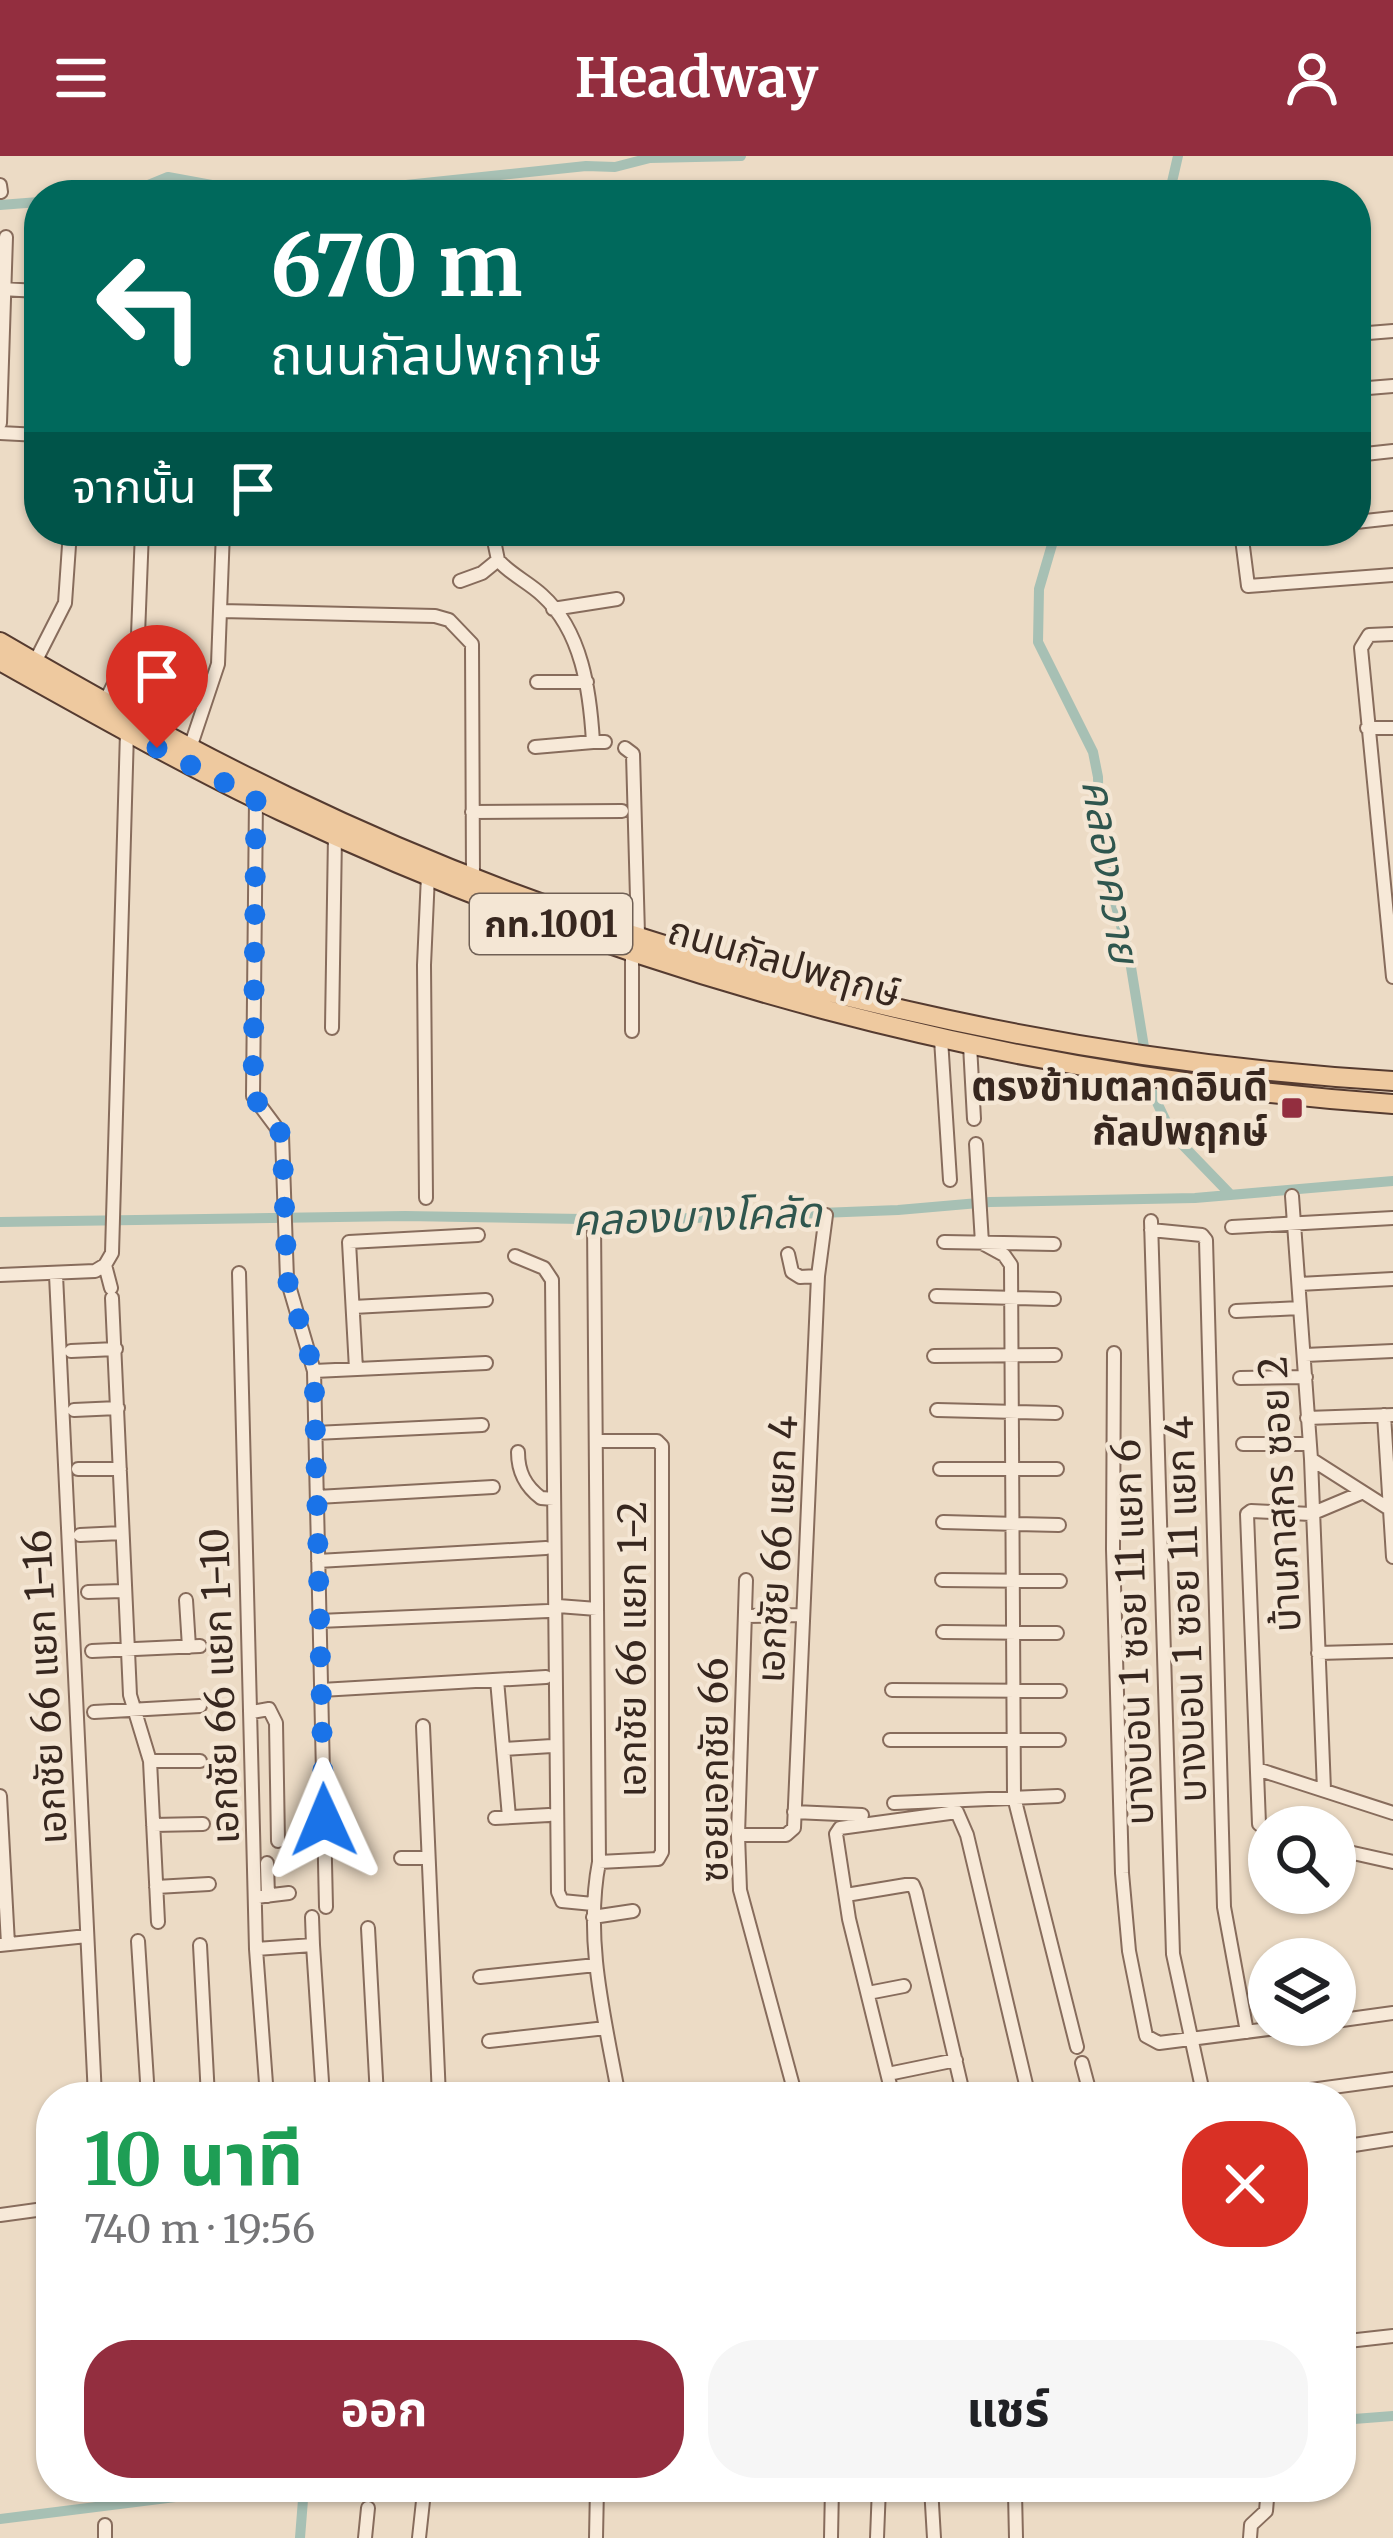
<!DOCTYPE html>
<html lang="th">
<meta charset="utf-8">
<style>
:root{--surface:#fff;--page:#f6f6f6;--text:#202124;--muted:#757577;--accent:#932e3f}
body{margin:0;font-family:Merriweather,"Noto Sans Thai",serif;background:var(--page);color:var(--text);height:100vh;display:flex;flex-direction:column;font-size:45px;white-space:nowrap}
*{box-sizing:border-box;margin:0}
p{font-size:39px;color:var(--muted)}
.icon{flex:none;width:66px;height:66px;fill:none;stroke:currentColor;stroke-width:2;stroke-linecap:round;stroke-linejoin:round}
.map{position:relative;flex:1;overflow:hidden}
.drawer{position:absolute;left:36px;top:1926px;width:1320px;height:420px;display:flex;flex-direction:column;background:var(--surface);border-radius:48px;box-shadow:0 3px 9px #0004}
.drawer>*{flex:none}
.banner{position:absolute;left:24px;top:24px;width:1347px;height:366px;border-radius:48px;box-shadow:0 3px 9px #0004;background:#00695c;color:#fff;overflow:hidden}
.controls{position:absolute;left:1248px;top:1650px;display:grid;gap:24px}
.controls a{display:grid;place-items:center;width:108px;height:108px;border-radius:50%;background:var(--surface);box-shadow:0 3px 9px #0004;font-size:60px}
.pin{position:absolute;display:grid;place-items:center;width:102px;height:102px;color:#fff;margin:-123px -51px;border-radius:50% 50% 50% 0;rotate:-45deg;box-shadow:0 0 12px #0007}
.pin .icon{rotate:45deg}
.me{position:absolute;width:132px;margin:-66px;rotate:359deg;stroke-linejoin:round;filter:drop-shadow(0 0 9px #0008)}
.turn{display:flex;align-items:center;gap:42px;height:252px;padding:0 48px;font-size:54px}
.turn .icon{width:156px;height:156px;stroke-width:2.5}
.turn b{display:block;font-size:84px;line-height:102px}
.then{display:flex;align-items:center;height:114px;padding:0 48px;background:#0003;gap:24px;font-size:45px}
.round{display:grid;place-items:center;flex:none;width:126px;height:126px;border-radius:48px;background:var(--page)}
.head{display:flex;align-items:center;justify-content:space-between;height:204px;padding:0 48px}
h1{font-size:72px;font-weight:700;line-height:90px;color:#1e9e55}
.action{display:flex;gap:24px;margin-top:auto;padding:24px 48px}
.action a{flex:1;height:138px;border-radius:48px;background:var(--accent);color:#fff;font-size:48px;font-weight:700;line-height:138px;text-align:center}
.action a+a{background:var(--page);color:var(--text)}
header{display:flex;justify-content:space-between;align-items:center;height:156px;padding:0 48px;background:var(--accent);color:#fff;font-size:54px;font-weight:700}
.map>svg:first-child{display:block}
.lines{fill:none;stroke-linecap:round;stroke-linejoin:round}
.canal{stroke:#a7c0b4;stroke-width:10}
.street-casing{stroke:#876c5c;stroke-width:16}
.primary-casing{stroke:#553b30;stroke-width:22}
.street{stroke:#f7e9d8;stroke-width:12}
.primary{stroke:#eec99f;stroke-width:18}
.route{stroke:#1a73e8;stroke-width:21;stroke-dasharray:0 37.8}
.poi-dot{fill:#932e3f;stroke:#f4e6d4;stroke-width:4.5}
.labels{text-anchor:middle;dominant-baseline:central;stroke-width:9;stroke-linejoin:round;paint-order:stroke}
.shield{fill:#f4e6d4;stroke:#706055;stroke-width:3}
.shield-label{font-size:36px;font-weight:bold;fill:#37271f}
.street-label{font-size:39px;fill:#37271f;stroke:#f4e6d4}
.poi-label{font-size:39px;font-weight:bold;fill:#37271f;stroke:#f4e6d4;text-anchor:end}
.water-label{font-size:42px;font-style:italic;fill:#2f564e;stroke:#f4e6d4}
</style>
<header><svg class="icon" aria-label="menu" viewBox="0 0 24 24"><path d="M4 6h16M4 12h16M4 18h16"/></svg>Headway<svg class="icon" aria-label="person" viewBox="0 0 24 24"><circle cx="12" cy="8" r="4"/><path d="M4 21q1-7 8-7t8 7"/></svg></header>
<div class="map">
<svg width="1393" height="2382" viewBox="0 0 1393 2382">
<rect width="100%" height="100%" fill="#ecdbc5"/>
<g class="lines">
<path class="canal" d="M124 39 168 21 228 32H329L406 29 586 10 615 11 650 2 741 0
M1169 39 1178 0
M0 49 39 46
M1056 375 1039 433 1038 486 1093 596 1098 621 1099 683 1130 805 1151 934 1172 978 1231 1039
M0 1066 405 1060 642 1064 898 1054 990 1046 1195 1042 1393 1025
M1341 2264 1393 2260
M0 2363 255 2331
M300 2382 304 2331"/>
<g class="street-casing">
<path id="street" d="M0 29 1 36
M1 133 39 135
M1356 178 1393 175
M1356 233 1393 230
M0 267 6 81
M0 277 39 279
M1356 299 1393 295
M1356 366 1393 362
M492 375 498 404C510 418 528 426 542 439 582 475 590 535 593 586H605
M1241 375 1248 430 1393 419
M223 377 443 382
M460 425 482 417 498 404
M553 453 617 443
M220 455 435 460 449 464 472 488 473 720
M1393 478 1369 479 1361 492 1393 821
M35 506 65 447 70 375
M537 526H587
M105 546 138 479 142 375
M1367 572H1393
M535 591 593 586
M190 592 218 508 223 375
M625 592 633 598 638 778
M256 643 253 940 282 979 287 1123 314 1215 326 1751
M472 656 622 655
M332 872 335 679
M632 875V796
M941 883 950 1024
M970 889 974 963
M976 988 982 1087 1004 1099 1011 1109 1014 1641 1077 1891
M1292 1040 1311 1303 1324 1634
M426 1042 424 809 428 719
M594 1065 599 1706C584 1784 605 1864 619 1941
M1151 1065 1173 1798 1204 1941
M1232 1071 1393 1062
M1151 1074 1202 1079 1206 1084 1224 1751 1247 1876
M944 1086 1054 1088
M788 1098 792 1116 800 1121 818 1120
M515 1100 544 1112 552 1124 558 1736 562 1745 593 1748
M105 1109 111 1132
M239 1117 256 1793 267 1941
M0 1119 95 1115 105 1109 112 1097 127 576
M56 1119 95 1941
M1299 1128 1393 1123
M936 1140 1054 1143
M112 1142 130 1539 150 1605 158 1766
M353 1151 486 1144
M1236 1155 1300 1152
M71 1195 116 1193
M1114 1197 1113 1393 1122 1717 1129 1795 1146 1880 1159 1887 1300 1869
M1305 1199 1393 1195
M934 1200 1055 1199
M356 1213 349 1086 478 1079
M314 1215 486 1207
M1240 1222 1306 1221
M74 1254 118 1252
M937 1254 1056 1257
M1384 1259 1393 1401
M1307 1262 1393 1259
M315 1277 482 1269
M596 1285H657L662 1290V1696L658 1703 599 1706
M1243 1288H1309
M518 1296C518 1316 525 1330 541 1342L554 1343
M1311 1303 1391 1354
M78 1313H120
M940 1313H1057
M317 1341 493 1331
M943 1366 1059 1369
M80 1379 122 1377
M318 1405 546 1392
M746 1424 738 1679 740 1734 796 1941
M942 1424 1060 1425
M88 1436 123 1435
M186 1444 189 1491
M558 1450 597 1453
M745 1460 802 1459
M319 1465 548 1455
M943 1476 1057 1477
M92 1495 200 1490
M1318 1497 1393 1495
M497 1524 509 1661
M321 1534 546 1521
M892 1534 1060 1535
M94 1556 200 1550
M252 1556 269 1553 276 1567 278 1685
M423 1570 439 1941
M890 1584H1059
M503 1593 552 1590
M150 1605H200
M1257 1613 1393 1657
M0 1640 8 1788
M894 1647 1058 1640
M794 1656 862 1659
M495 1662 549 1659
M153 1669 203 1668
M1269 1675 1259 1668 1247 1358 1251 1355 1311 1358 1361 1337
M738 1679H786L794 1672 818 1120 826 1059
M1335 1693 1393 1706
M401 1702H427
M267 1707 268 1740
M156 1731 209 1728
M846 1739 906 1729H913L916 1736 964 1941
M256 1741 289 1737
M312 1761 313 1789
M593 1761 633 1755
M368 1772 377 1941
M138 1785 148 1941
M0 1789 87 1780
M200 1789 208 1941
M256 1793 313 1789 323 1941
M480 1821 596 1809
M868 1837 904 1830
M1335 1865 1393 1857
M489 1885 606 1872
M1082 1907 1091 1941
M888 1918 956 1904
M893 1941 849 1763 836 1678 840 1672 957 1656 967 1679 1029 1941
M1258 1941 1393 1923
M1341 1991 1393 1983
M0 2059 51 2052
M1348 2185 1393 2180
M931 2331 934 2382
M1007 2331 1015 2337 1016 2382
M105 2382V2369
M365 2382 368 2352
M419 2382 423 2345
M596 2382 597 2331
M831 2382 832 2331
M877 2382 879 2331
M1250 2382 1251 2369 1266 2355 1268 2331"/>
</g>
<g class="primary-casing">
<path id="primary" d="M0 486C94 541 190 594 288 641 623 803 1023 903 1393 925
M0 505C93 557 185 609 281 655 632 820 1007 921 1393 948"/>
</g>
<use href="#street" class="street"/>
<use href="#primary" class="primary"/>
</g>
<g class="lines">
<path class="route" d="M157 592 256 643 253 940 282 979 287 1123 314 1215 324 1664"/>
</g>
<rect class="poi-dot" x="1280" y="940" width="24" height="24" rx="6"/>
<g class="labels">
<rect class="shield" x="470" y="738" width="162" height="60" rx="9"/>
<g class="shield-label">
<text x="551" y="768">กท.1001</text>
</g>
<g class="street-label">
<text transform="translate(784 806) rotate(16)">ถนนกัลปพฤกษ์</text>
<text transform="translate(1280 1338) rotate(-93)">บ้านภาสกร ซอย 2</text>
<text transform="translate(777 1393) rotate(-87)">เอกชัย 66 แยก 4</text>
<text transform="translate(1186 1453) rotate(-92)">บางบอน 1 ซอย 11 แยก 4</text>
<text transform="translate(1133 1476) rotate(-92)">บางบอน 1 ซอย 11 แยก 6</text>
<text transform="translate(632 1493) rotate(-90)">เอกชัย 66 แยก 1-2</text>
<text transform="translate(220 1530) rotate(-92)">เอกชัย 66 แยก 1-10</text>
<text transform="translate(45 1531) rotate(-93)">เอกชัย 66 แยก 1-16</text>
<text transform="translate(714 1614) rotate(-90)">ซอยเอกชัย 66</text>
</g>
<g class="poi-label">
<text x="1268" y="930">ตรงข้ามตลาดอินดี<tspan x="1268" dy="45">กัลปพฤกษ์</tspan></text>
</g>
<g class="water-label">
<text transform="translate(1111 715) rotate(81)">คลองควาย</text>
<text transform="translate(697 1060) rotate(-2)">คลองบางโคลัด</text>
</g>
</g>
</svg>
<div class="controls">
<a><svg class="icon" aria-label="search" viewBox="0 0 24 24"><circle cx="10" cy="10" r="6"/><path d="M15 15l6 6"/></svg></a>
<a><svg class="icon" aria-label="layers" viewBox="0 0 24 24"><path d="M12 4l9 5-9 5-9-5zM3 14l9 5 9-5"/></svg></a>
</div>
<div class="pin" style="left:157px;top:592px;background:#d93025"><svg class="icon" aria-label="arrive" viewBox="0 0 24 24"><path d="M6 21V4h12l-3 4 3 4H6"/></svg></div>
<svg class="me" style="left:324px;top:1664px" viewBox="-20 -20 40 40"><path d="M0-17L14 15 0 8-14 15z" fill="#1a73e8" stroke="#fff" stroke-width="4"/></svg>
<div class="banner">
<div class="turn"><svg class="icon" aria-label="left" viewBox="0 0 24 24"><path d="M17 20v-9H6M10 6l-5 5 5 5"/></svg><div><b>670 m</b>ถนนกัลปพฤกษ์</div></div>
<div class="then">จากนั้น<svg class="icon" aria-label="arrive" viewBox="0 0 24 24"><path d="M6 21V4h12l-3 4 3 4H6"/></svg></div>
</div>
<section class="drawer">
<div class="head"><div><h1>10 นาที</h1><p>740 m · 19:56</p></div><a class="round" style="background:#d93025;color:#fff"><svg class="icon" aria-label="close" viewBox="0 0 24 24"><path d="M6 6l12 12M18 6L6 18"/></svg></a></div>
<div class="action"><a>ออก</a><a>แชร์</a></div>
</section>
</div>
